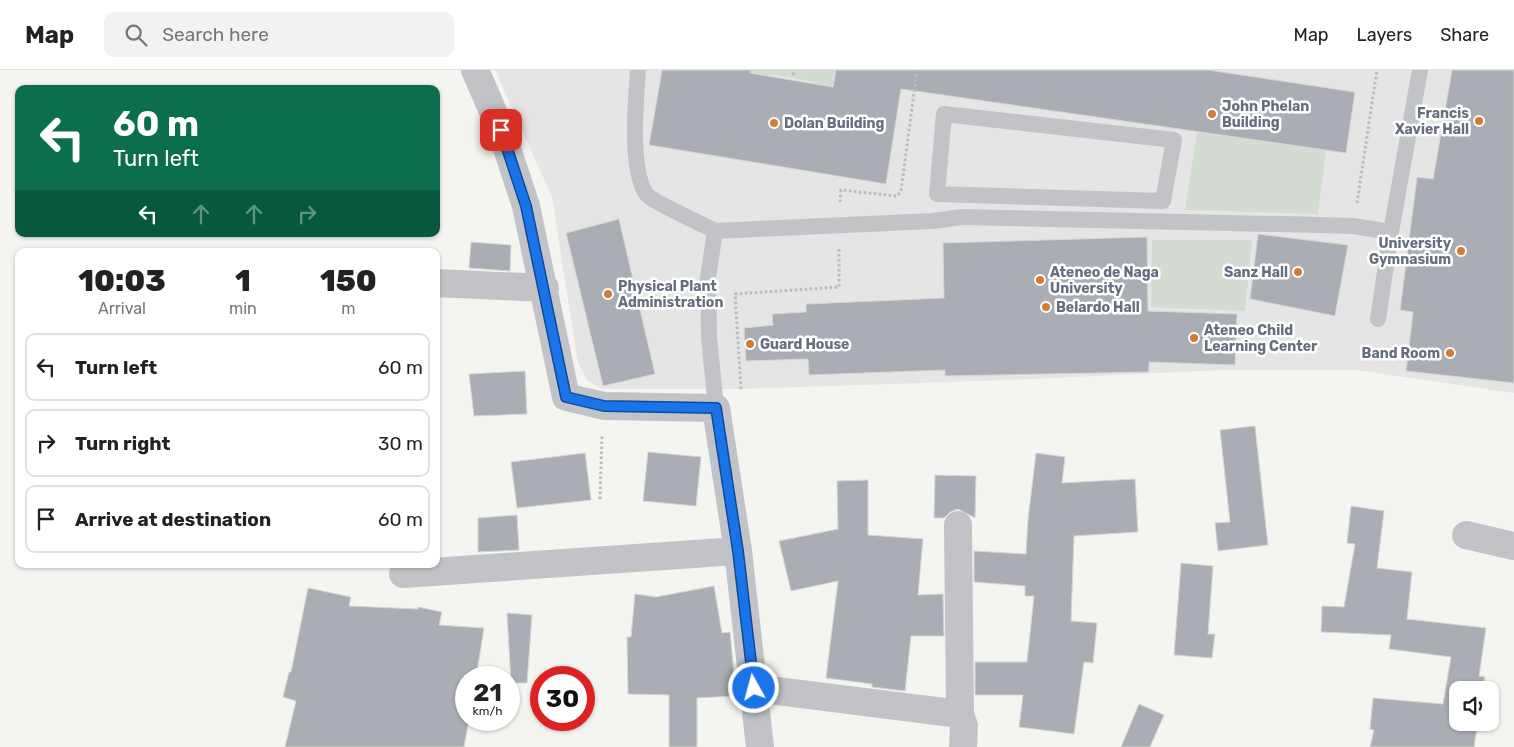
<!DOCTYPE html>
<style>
:root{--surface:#fff;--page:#f2f2f2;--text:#222;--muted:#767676;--line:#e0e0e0}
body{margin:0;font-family:Rubik,sans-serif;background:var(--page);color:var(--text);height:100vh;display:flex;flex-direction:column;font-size:19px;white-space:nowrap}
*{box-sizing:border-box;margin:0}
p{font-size:16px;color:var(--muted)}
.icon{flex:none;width:28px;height:28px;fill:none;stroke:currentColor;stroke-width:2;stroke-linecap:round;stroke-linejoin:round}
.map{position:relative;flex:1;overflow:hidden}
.side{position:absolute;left:15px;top:178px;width:425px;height:320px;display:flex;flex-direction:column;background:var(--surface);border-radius:10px;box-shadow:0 1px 4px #0004}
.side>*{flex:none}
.guide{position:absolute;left:15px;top:15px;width:425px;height:152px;border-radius:10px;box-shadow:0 1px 4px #0004;background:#0b6e4f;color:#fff;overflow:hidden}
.tools{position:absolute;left:1449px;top:611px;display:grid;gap:10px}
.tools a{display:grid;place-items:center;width:50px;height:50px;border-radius:10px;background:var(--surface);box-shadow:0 1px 4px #0004;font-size:25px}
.speed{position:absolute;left:455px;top:596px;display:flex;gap:10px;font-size:25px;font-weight:700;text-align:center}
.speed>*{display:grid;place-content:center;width:65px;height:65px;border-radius:50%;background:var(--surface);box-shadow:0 1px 4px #0004;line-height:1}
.speed small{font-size:12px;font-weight:400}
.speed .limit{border:8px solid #d22;background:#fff;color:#111}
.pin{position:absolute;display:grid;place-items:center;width:42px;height:42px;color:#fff;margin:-21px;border-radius:10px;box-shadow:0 2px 8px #0006}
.me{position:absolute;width:55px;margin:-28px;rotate:353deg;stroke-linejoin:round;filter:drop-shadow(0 0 4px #0008)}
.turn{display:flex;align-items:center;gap:18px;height:105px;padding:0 15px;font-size:22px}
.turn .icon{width:65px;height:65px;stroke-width:2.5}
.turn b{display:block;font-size:35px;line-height:42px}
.lanes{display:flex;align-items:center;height:48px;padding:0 15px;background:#0003;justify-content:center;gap:25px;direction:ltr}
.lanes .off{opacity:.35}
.eta{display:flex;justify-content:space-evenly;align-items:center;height:85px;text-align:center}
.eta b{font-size:30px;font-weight:800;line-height:35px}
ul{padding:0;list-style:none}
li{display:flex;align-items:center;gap:15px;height:68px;margin:0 10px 8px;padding:0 5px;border:2px solid var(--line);border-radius:10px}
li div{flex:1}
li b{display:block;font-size:19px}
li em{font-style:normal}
header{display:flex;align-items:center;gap:30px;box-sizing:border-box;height:70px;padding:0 25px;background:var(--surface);border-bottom:1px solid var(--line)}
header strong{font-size:24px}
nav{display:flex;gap:28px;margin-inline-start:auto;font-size:18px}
.search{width:350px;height:45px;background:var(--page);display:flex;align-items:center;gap:12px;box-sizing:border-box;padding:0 18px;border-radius:10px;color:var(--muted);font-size:19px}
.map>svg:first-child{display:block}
.built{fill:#e5e5e5}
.green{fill:#d4dbd3}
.building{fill:#aaaeb4;stroke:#d6d6d4}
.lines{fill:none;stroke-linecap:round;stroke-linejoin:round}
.path{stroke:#babbbe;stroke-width:3;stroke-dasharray:2.5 2.5;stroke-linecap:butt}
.service{stroke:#c1c3c6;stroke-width:16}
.minor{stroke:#c1c3c6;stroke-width:28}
.route-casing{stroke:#114b97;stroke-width:12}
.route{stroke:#1a73e8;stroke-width:9}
.poi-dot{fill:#d17d35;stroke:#fff;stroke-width:2}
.labels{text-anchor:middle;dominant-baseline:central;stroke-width:5;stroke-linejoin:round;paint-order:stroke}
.poi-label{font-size:14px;font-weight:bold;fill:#676f7f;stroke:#fff;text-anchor:start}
</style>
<header>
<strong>Map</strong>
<div class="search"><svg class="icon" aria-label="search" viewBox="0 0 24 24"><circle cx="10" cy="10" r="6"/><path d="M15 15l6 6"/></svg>Search here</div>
<nav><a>Map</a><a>Layers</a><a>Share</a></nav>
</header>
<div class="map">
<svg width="1514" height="677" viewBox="0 0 1514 677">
<rect width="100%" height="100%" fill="#f4f5f1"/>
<path class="built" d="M495 0H1514V323L1356 300H1225L1011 310 741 319H602L587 310 578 293 552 127Z"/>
<path class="green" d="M751 0H835L830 29 815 19 816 12 769 4 767 12 749 16Z
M1197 62 1326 80 1318 144 1185 140Z
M1152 170H1252L1245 241 1151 237Z"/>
<path class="building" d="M662 0H751L750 3 833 17 836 0H1208L1355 22 1346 83 901 19 886 114 649 75Z
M1452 0H1514V313L1406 301 1413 242 1400 240 1417 107 1433 109Z
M619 149 655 304 603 316 566 163Z
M1258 164 1348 175 1335 246 1250 229Z
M1147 167 1148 241 1237 244 1235 295 1149 292V302L945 306V300L809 305 808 289 746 291 744 258 773 255 772 244 806 242V234L944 228 943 173Z
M471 172 511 175 510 201 469 198Z
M525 301 527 344 474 346 469 304Z
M1255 356 1268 475 1218 481 1215 453 1230 452 1220 360Z
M648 382 701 387 696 436 643 431Z
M585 383 591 430 517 438 511 392Z
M1036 383 1065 387 1062 413 1135 409 1138 462 1074 466 1071 551 1097 553 1093 593 1084 592 1074 664 1019 657 1023 625H975V592H1027L1034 526H1025V516L974 512V481L1026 484 1028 449Z
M935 405 976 406 975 448 958 439 950 442 944 448H934Z
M868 410V465L923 469 918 525 943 524 944 566H911L905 621 872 617V614L826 608 838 511 791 521 779 471 838 459 837 411Z
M1351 436 1384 441 1377 498 1412 502 1407 549 1486 558 1479 606 1485 607 1483 620H1458V652H1478L1474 677H1370L1374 660 1370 659 1373 628 1443 634 1451 587 1389 579 1391 565 1321 562 1322 536 1344 537 1355 474 1347 473Z
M517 445 519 480 478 482V448Z
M1181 493 1213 496 1208 564H1215L1212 588 1174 585Z
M714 516 722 563 730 562 736 626 697 628V677H669V625L628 624 627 567H631L635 524 656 527Z
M308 518 351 527 349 536 418 539V537L442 542 439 555 484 558 476 608H466V650H469L464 677H285L296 631 283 627 289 602H291Z
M507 543 532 545 527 613H511Z
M1139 634 1164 645 1150 677H1121Z"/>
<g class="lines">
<path class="path" d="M793 5 794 0
M840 132 841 120 897 126 901 121 917 0
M1357 133 1377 0
M741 319 735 224 839 217V178
M600 429 602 365"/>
<path class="service" d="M638 0C636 30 629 101 647 125 653 132 704 155 715 161
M944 44 1174 70 1163 131 937 124Z
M1378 249 1391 162
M716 338 709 267 708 208 715 161 933 151 962 147 1322 155 1353 156 1391 162 1420 0"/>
<path class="minor" d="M475 0 501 60 526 136 566 327 604 336 716 338 738 481 760 677
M436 213 545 218
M1466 465 1514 476
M403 504 738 481
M753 618 960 644 958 455
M960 644 964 656 963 677"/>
</g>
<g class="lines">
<g class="route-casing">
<path id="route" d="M501 60 526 136 566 327 604 336 716 338 738 481 754 618"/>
</g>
<use href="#route" class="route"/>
</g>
<g class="poi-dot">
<circle cx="1212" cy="44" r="5"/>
<circle cx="1479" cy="51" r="5"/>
<circle cx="774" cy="53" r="5"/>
<circle cx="1461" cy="181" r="5"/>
<circle cx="1298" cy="202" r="5"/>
<circle cx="1040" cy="210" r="5"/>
<circle cx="608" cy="224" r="5"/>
<circle cx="1046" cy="237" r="5"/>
<circle cx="1194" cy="268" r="5"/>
<circle cx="750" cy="274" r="5"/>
<circle cx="1450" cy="283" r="5"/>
</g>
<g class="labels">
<g class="poi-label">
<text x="1222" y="36">John Phelan<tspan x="1222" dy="16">Building</tspan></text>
<text x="1469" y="43" text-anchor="end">Francis<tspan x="1469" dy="16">Xavier Hall</tspan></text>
<text x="784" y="53">Dolan Building</text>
<text x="1451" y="173" text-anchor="end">University<tspan x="1451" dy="16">Gymnasium</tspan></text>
<text x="1050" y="202">Ateneo de Naga<tspan x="1050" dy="16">University</tspan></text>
<text x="1288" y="202" text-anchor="end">Sanz Hall</text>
<text x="618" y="216">Physical Plant<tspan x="618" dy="16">Administration</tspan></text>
<text x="1056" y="237">Belardo Hall</text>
<text x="1204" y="260">Ateneo Child<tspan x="1204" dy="16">Learning Center</tspan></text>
<text x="760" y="274">Guard House</text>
<text x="1440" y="283" text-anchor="end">Band Room</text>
</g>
</g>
</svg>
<div class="tools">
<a><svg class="icon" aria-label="sound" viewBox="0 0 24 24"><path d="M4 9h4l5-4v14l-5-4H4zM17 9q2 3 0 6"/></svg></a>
</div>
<div class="speed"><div>21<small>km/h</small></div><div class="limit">30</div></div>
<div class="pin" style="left:501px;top:60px;background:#d93025"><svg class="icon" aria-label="arrive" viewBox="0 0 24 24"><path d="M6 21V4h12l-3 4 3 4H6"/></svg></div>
<svg class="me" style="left:754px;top:618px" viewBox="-20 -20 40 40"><circle r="17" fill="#1a73e8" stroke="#fff" stroke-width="3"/><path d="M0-11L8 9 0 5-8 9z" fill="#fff"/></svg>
<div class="guide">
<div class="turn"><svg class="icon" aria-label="left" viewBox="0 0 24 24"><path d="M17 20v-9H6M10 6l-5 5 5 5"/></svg><div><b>60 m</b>Turn left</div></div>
<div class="lanes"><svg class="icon" aria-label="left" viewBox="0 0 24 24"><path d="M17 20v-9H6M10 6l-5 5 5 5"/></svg><svg class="icon off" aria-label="ahead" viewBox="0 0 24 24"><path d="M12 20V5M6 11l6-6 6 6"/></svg><svg class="icon off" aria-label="ahead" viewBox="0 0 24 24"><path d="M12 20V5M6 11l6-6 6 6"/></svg><svg class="icon off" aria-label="right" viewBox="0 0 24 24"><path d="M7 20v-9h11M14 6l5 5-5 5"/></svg></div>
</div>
<section class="side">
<div class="eta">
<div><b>10:03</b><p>Arrival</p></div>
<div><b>1</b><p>min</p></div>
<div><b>150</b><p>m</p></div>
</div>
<ul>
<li><svg class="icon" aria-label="left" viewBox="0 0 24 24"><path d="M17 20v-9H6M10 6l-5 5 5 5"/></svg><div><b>Turn left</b></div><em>60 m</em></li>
<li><svg class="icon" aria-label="right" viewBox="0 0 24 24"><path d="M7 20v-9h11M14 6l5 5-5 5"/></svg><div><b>Turn right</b></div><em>30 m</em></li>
<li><svg class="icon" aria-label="arrive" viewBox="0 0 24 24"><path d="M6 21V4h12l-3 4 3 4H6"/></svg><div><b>Arrive at destination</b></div><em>60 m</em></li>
</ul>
</section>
</div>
